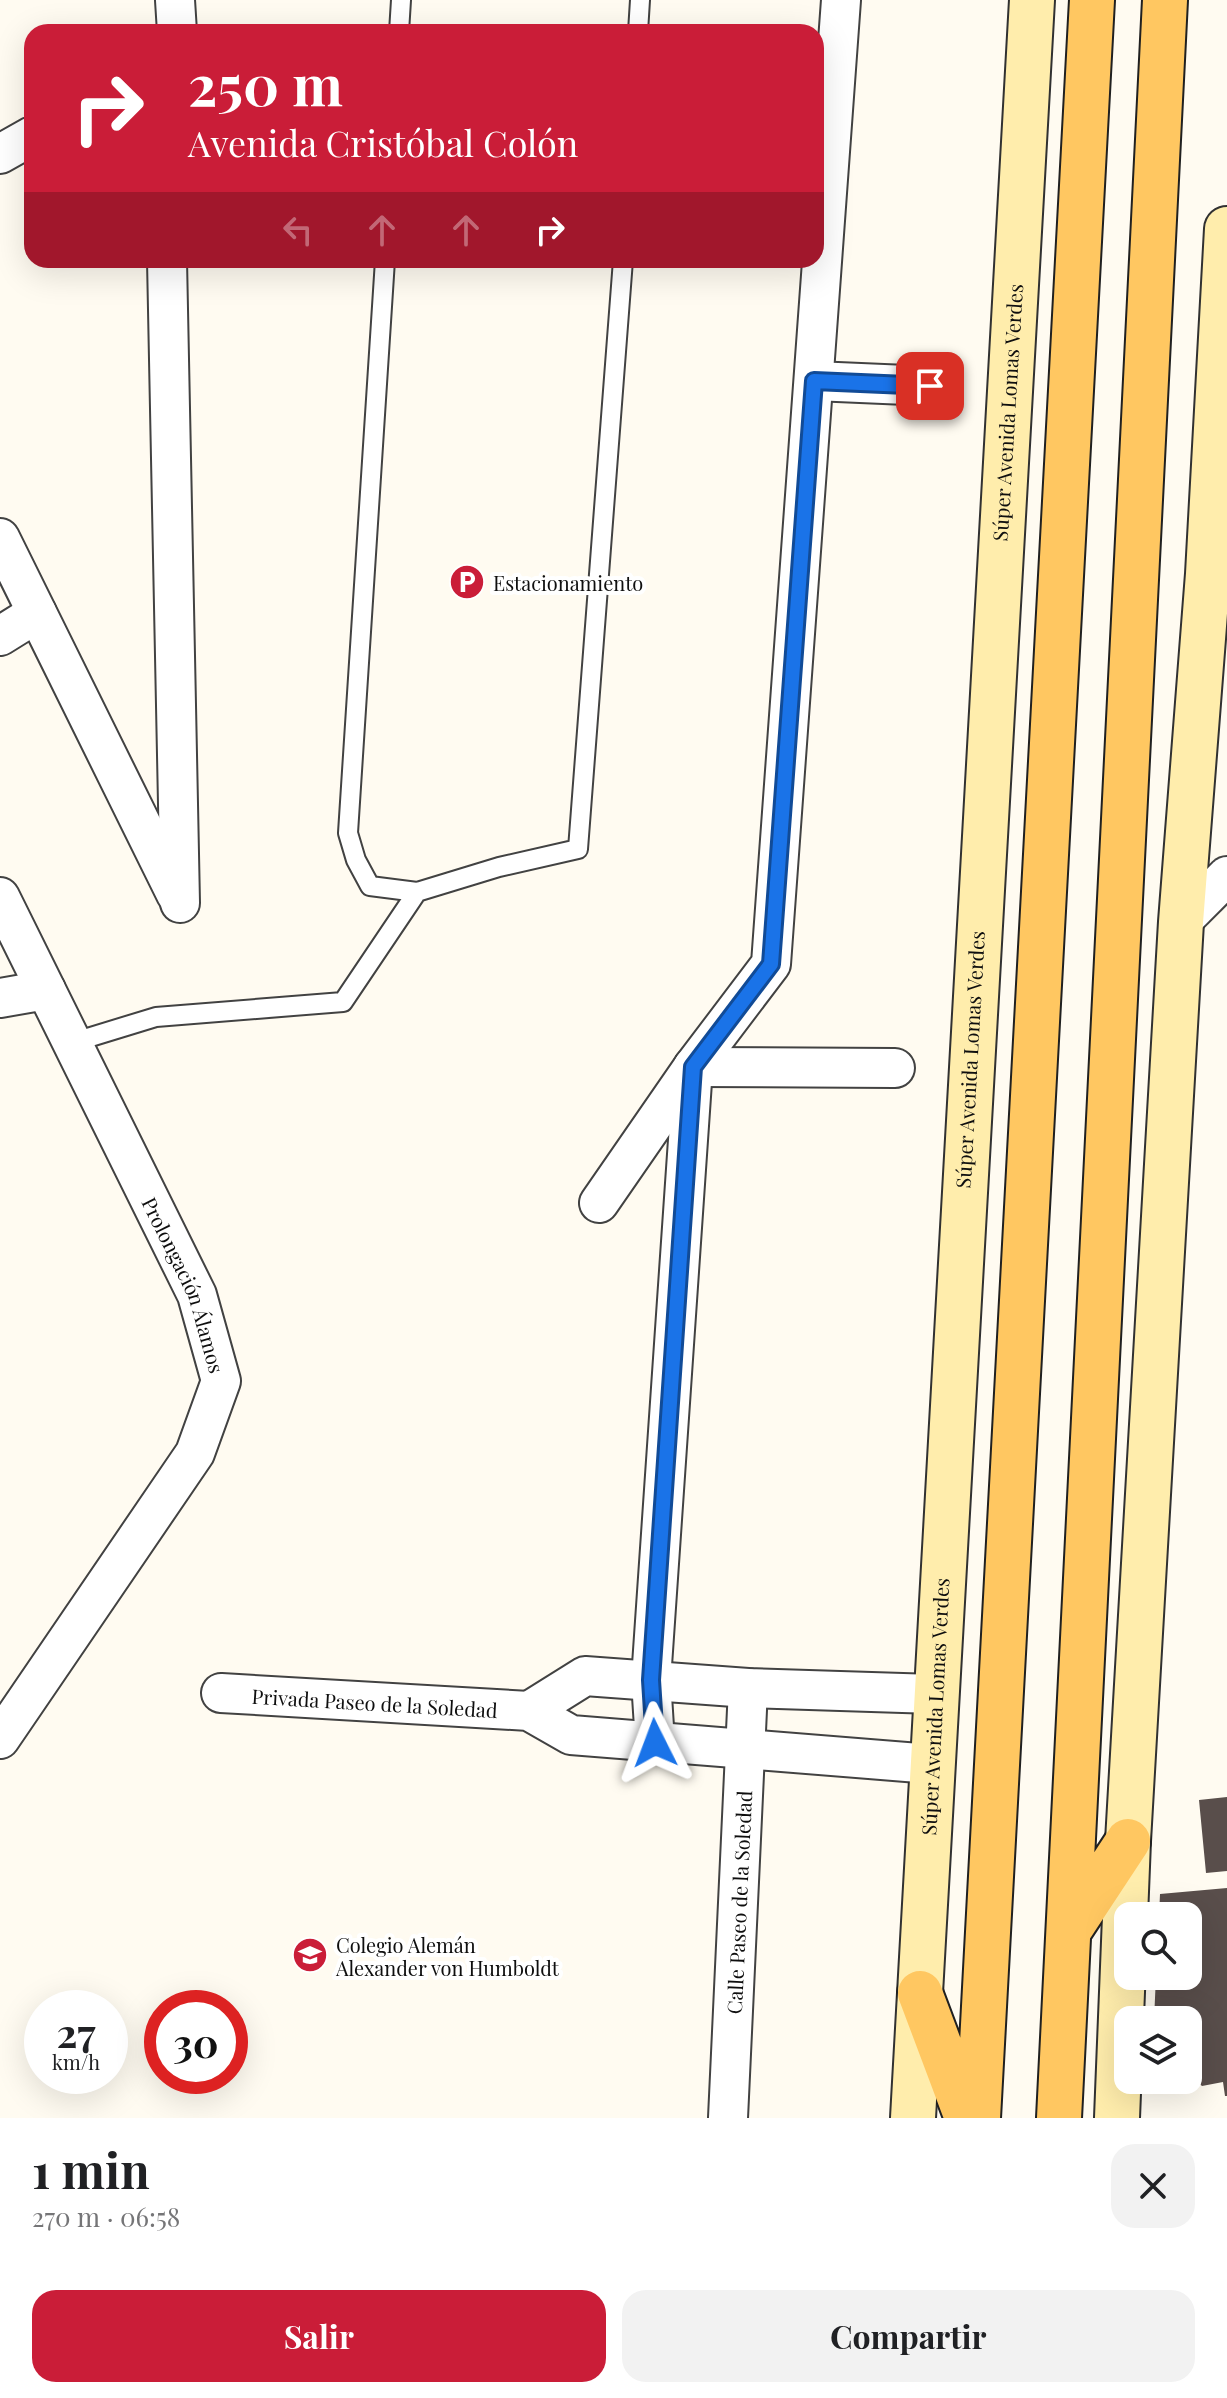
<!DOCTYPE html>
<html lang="es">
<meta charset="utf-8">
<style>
:root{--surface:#fff;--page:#f2f2f2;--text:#202124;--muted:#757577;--accent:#ca1d38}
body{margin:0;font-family:"Playfair Display",serif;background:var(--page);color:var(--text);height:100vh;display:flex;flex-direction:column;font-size:30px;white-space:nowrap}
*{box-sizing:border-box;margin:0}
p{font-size:26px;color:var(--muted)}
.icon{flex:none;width:44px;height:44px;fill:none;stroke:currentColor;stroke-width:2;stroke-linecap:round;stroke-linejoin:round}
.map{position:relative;height:2118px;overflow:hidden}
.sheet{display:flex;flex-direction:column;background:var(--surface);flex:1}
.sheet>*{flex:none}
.top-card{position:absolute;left:24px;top:24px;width:800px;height:244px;border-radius:24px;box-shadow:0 8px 32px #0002;background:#ca1d38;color:#fff;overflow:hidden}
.fabs{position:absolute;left:1114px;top:1902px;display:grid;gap:16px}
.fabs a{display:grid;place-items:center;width:88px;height:88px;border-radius:16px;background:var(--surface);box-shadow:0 8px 32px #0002;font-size:40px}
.speed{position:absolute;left:24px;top:1990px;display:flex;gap:16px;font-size:40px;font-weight:700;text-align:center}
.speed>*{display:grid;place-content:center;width:104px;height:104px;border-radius:50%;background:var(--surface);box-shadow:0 8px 32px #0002;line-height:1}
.speed small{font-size:20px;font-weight:400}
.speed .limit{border:12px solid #d22;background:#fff;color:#111}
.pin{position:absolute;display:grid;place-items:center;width:68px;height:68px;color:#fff;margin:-34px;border-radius:16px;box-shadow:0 4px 12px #0006}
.me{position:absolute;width:88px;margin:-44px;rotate:357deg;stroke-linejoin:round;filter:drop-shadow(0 0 6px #0008)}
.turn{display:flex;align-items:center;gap:28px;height:168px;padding:0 32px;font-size:36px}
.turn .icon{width:104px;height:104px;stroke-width:2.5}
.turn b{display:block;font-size:56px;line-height:68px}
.lanes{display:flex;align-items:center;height:76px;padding:0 32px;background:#0003;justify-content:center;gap:40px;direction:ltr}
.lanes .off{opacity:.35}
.round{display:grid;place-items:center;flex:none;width:84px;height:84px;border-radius:24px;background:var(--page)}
.headline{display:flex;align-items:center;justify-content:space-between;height:136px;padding:0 32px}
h1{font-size:48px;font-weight:700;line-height:60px}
.cta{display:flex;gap:16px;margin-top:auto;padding:16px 32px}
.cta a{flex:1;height:92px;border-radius:24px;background:var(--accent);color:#fff;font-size:32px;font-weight:700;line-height:92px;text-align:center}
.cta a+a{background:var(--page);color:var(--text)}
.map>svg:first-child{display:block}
.building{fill:#594e4b}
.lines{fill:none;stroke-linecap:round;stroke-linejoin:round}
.service-casing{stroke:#424242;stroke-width:22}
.minor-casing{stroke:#424242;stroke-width:42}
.secondary-casing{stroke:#313131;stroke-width:48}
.primary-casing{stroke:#202020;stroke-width:48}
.service{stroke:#fff;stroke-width:18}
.minor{stroke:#fff;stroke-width:38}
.secondary{stroke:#ffedac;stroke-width:44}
.primary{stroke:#ffc761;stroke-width:44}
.route-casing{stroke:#114b97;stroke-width:20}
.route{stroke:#1a73e8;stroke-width:14}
.labels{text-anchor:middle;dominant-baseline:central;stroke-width:8;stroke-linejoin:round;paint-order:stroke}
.street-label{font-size:20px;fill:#0f0f0f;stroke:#fff}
.poi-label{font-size:20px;fill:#0f0f0f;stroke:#fff;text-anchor:start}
</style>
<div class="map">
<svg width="1227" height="2118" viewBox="0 0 1227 2118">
<rect width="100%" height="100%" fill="#fffbf1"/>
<path class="building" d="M1227 1797V1871L1206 1873 1199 1800Z
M1227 1888V2096H1225L1223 2082 1202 2086 1188 2072V2020H1154L1156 1976H1188V1916H1159L1160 1894Z"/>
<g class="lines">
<g class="service-casing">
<path id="service" d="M399 32 401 0
M638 32 640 0
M385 260 348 833 356 860 370 886 417 892 499 867 578 849 623 260
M71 1043 156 1017 343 1002 417 892"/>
</g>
<g class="minor-casing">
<g id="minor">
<path d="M175 0 177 32"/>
<path d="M0 154 32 136"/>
<path d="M167 260 180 903"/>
<path d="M814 381 930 386"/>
<path d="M0 538 176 894"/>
<path d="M0 636 37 613"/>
<path id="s1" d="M0 897 197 1295 221 1381 195 1453 0 1739"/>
<path d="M1181 922 1227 876"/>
<path d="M0 998 46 990"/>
<path d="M693 1067 895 1068"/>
<path d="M599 1203 693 1067 771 964 841 0"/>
<path id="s2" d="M221 1693 529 1711 571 1735 931 1764"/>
<path d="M529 1711 585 1676 748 1688 934 1694"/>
<path d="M655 1743 651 1680 693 1067"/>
<path id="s3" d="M728 2118 748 1688"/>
</g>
</g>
<g class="secondary-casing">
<g id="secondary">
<path id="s4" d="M913 2118C948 1412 987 706 1032 0"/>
<path d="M1117 2118 1128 1841 1181 922 1208 574 1227 229"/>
</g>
</g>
<g class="primary-casing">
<path id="primary" d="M1072 1926 1128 1841
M920 1993 967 2118
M978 2118 1092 0
M1059 2118 1165 0"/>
</g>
<use href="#service" class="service"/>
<use href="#minor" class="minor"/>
<use href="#secondary" class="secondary"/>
<use href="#primary" class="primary"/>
</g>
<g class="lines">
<g class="route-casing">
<path id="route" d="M655 1743 651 1680 693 1067 771 964 814 381 930 386"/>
</g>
<use href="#route" class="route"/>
</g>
<defs>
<g id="parking-disc" transform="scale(1.8)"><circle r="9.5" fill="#ca1d38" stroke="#fff"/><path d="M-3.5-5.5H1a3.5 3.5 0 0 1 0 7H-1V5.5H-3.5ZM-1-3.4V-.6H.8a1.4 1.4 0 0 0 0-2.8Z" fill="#fff"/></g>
<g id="school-disc" transform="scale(1.8)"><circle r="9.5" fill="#ca1d38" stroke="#fff"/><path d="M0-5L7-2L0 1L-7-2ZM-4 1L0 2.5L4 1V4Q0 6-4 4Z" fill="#fff"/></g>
</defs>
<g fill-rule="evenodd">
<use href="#parking-disc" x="467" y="582"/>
<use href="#school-disc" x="310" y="1955"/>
</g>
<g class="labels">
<g class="street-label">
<text stroke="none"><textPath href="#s4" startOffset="1708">Súper Avenida Lomas Verdes</textPath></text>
<text stroke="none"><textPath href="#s4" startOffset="1060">Súper Avenida Lomas Verdes</textPath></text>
<text stroke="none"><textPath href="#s1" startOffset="430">Prolongación Álamos</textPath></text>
<text stroke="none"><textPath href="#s2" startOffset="154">Privada Paseo de la Soledad</textPath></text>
<text stroke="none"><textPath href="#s4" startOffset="412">Súper Avenida Lomas Verdes</textPath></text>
<text stroke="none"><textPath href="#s3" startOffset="216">Calle Paseo de la Soledad</textPath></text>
</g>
<g class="poi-label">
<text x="493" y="582">Estacionamiento</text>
<text x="336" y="1944">Colegio Alemán<tspan x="336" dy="23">Alexander von Humboldt</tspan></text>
</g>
</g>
</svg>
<div class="fabs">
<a><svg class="icon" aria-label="search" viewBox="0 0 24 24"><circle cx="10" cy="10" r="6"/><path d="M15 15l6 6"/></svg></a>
<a><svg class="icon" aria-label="layers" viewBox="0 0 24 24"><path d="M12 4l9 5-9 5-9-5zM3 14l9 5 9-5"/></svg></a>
</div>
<div class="speed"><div>27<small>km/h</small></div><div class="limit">30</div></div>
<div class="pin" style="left:930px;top:386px;background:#d93025"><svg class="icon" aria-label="arrive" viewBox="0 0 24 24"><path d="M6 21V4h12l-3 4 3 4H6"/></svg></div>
<svg class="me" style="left:655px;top:1743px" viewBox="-20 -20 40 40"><path d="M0-17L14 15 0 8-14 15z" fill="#1a73e8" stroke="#fff" stroke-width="4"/></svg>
<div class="top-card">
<div class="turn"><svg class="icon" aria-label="right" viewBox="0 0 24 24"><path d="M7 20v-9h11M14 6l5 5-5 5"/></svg><div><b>250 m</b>Avenida Cristóbal Colón</div></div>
<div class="lanes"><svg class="icon off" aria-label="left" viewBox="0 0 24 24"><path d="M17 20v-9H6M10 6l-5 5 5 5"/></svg><svg class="icon off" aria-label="ahead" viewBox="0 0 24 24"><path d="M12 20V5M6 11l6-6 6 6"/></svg><svg class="icon off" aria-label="ahead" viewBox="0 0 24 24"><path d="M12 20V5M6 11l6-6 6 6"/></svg><svg class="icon" aria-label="right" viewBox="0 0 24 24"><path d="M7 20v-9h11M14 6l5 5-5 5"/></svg></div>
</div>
</div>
<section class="sheet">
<div class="headline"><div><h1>1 min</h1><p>270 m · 06:58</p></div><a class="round"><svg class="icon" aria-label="close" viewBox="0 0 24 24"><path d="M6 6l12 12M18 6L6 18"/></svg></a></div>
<div class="cta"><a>Salir</a><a>Compartir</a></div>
</section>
